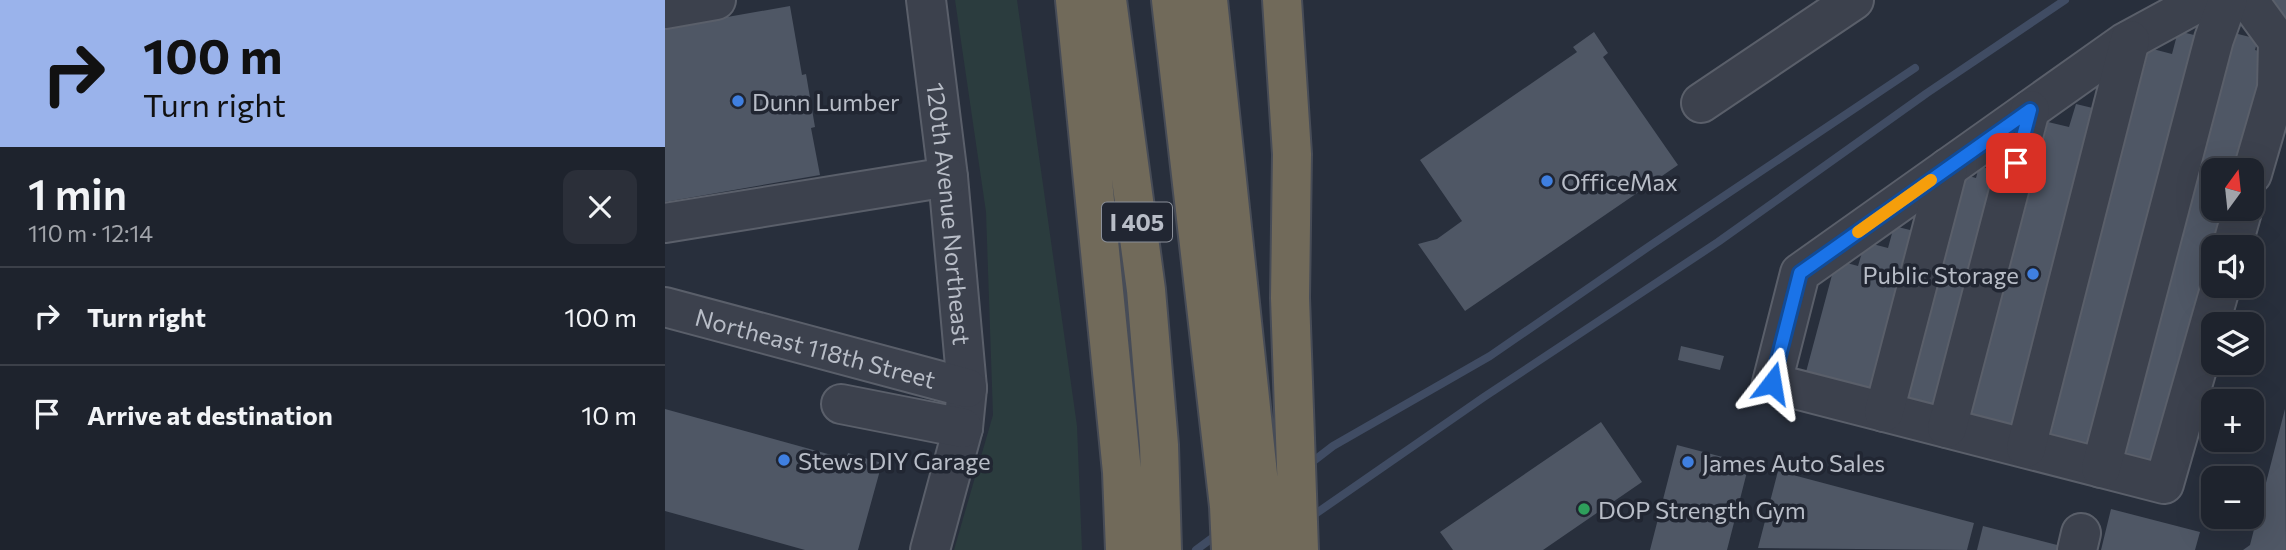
<!DOCTYPE html>
<meta charset="utf-8">
<style>
:root{--surface:#1e232d;--page:#2b2f39;--text:#f1f3f6;--muted:#a1a4aa;--line:#3c4049}
body{margin:0;font-family:Commissioner,sans-serif;background:var(--page);color:var(--text);height:100vh;display:flex;flex-direction:column;font-size:26px;white-space:nowrap}
*{box-sizing:border-box;margin:0}
p{font-size:23px;color:var(--muted)}
.icon{flex:none;width:38px;height:38px;fill:none;stroke:currentColor;stroke-width:2;stroke-linecap:round;stroke-linejoin:round}
.map{position:relative;flex:1;overflow:hidden}
.panel{display:flex;flex-direction:column;background:var(--surface);width:665px}
.panel>*{flex:none}
.banner{background:#9ab3eb;color:#111;overflow:hidden}
.needle{width:46px;rotate:15deg}
.controls{position:absolute;left:1536px;top:158px;display:grid;gap:14px}
.controls a{display:grid;place-items:center;width:63px;height:63px;border-radius:14px;background:var(--surface);box-shadow:0 7px 28px #0002,0 0 0 2px var(--line);font-size:35px}
.pin{position:absolute;display:grid;place-items:center;width:60px;height:60px;color:#fff;margin:-30px;border-radius:14px;box-shadow:0 4px 10px #0006}
.me{position:absolute;width:77px;margin:-38px;rotate:14deg;stroke-linejoin:round;filter:drop-shadow(0 0 5px #0008)}
.turn{display:flex;align-items:center;gap:24px;height:147px;padding:0 28px;font-size:32px}
.turn .icon{width:91px;height:91px;stroke-width:2.5}
.turn b{display:block;font-size:49px;line-height:60px}
.round{display:grid;place-items:center;flex:none;width:74px;height:74px;border-radius:14px;background:var(--page)}
.overview{display:flex;align-items:center;justify-content:space-between;height:119px;padding:0 28px}
h1{font-size:42px;font-weight:600;line-height:52px}
ul{padding:0;list-style:none}
li{display:flex;align-items:center;gap:21px;height:98px;padding:0 28px;border-top:2px solid var(--line)}
li div{flex:1}
li b{display:block;font-size:26px}
li em{font-style:normal}
main{display:flex;flex:1;min-height:0}
.map>svg:first-child{display:block}
.green{fill:#2b3c3e}
.lines{fill:none;stroke-linecap:round;stroke-linejoin:round}
.stream{stroke:#404c63;stroke-width:8}
.building{fill:#4f5765}
.minor-casing{stroke:#5a5f6a;stroke-width:42}
.highway-casing{stroke:#474c57;stroke-width:42}
.minor{stroke:#3c414d;stroke-width:38}
.highway{stroke:#716a5a;stroke-width:38}
.route-casing{stroke:#114b97;stroke-width:18}
.route{stroke:#1a73e8;stroke-width:12}
.slow{stroke:#f59e0b;stroke-width:12}
.shop-dot{fill:#3f7fe0;stroke:#212632;stroke-width:2.5}
.leisure-dot{fill:#2e9e5b;stroke:#212632;stroke-width:2.5}
.labels{text-anchor:middle;dominant-baseline:central;stroke-width:7;stroke-linejoin:round;paint-order:stroke}
.shield{fill:#212632;stroke:#8b909a;stroke-width:2}
.shield-label{font-size:23px;font-weight:bold;fill:#b8bdc7}
.poi-label{font-size:24px;fill:#b8bdc7;stroke:#212632;text-anchor:start}
.street-label{font-size:24px;fill:#b8bdc7;stroke:#212632}
</style>
<main>
<section class="panel">
<div class="banner">
<div class="turn"><svg class="icon" aria-label="right" viewBox="0 0 24 24"><path d="M7 20v-9h11M14 6l5 5-5 5"/></svg><div><b>100 m</b>Turn right</div></div>
</div>
<div class="overview"><div><h1>1 min</h1><p>110 m · 12:14</p></div><a class="round"><svg class="icon" aria-label="close" viewBox="0 0 24 24"><path d="M6 6l12 12M18 6L6 18"/></svg></a></div>
<ul>
<li><svg class="icon" aria-label="right" viewBox="0 0 24 24"><path d="M7 20v-9h11M14 6l5 5-5 5"/></svg><div><b>Turn right</b></div><em>100 m</em></li>
<li><svg class="icon" aria-label="arrive" viewBox="0 0 24 24"><path d="M6 21V4h12l-3 4 3 4H6"/></svg><div><b>Arrive at destination</b></div><em>10 m</em></li>
</ul>
</section>
<div class="map">
<svg width="1621" height="550" viewBox="0 0 1621 550">
<rect width="100%" height="100%" fill="#282f3c"/>
<path class="green" d="M290 0H352L412 426 417 550H289L328 415 321 212Z"/>
<g class="lines">
<path class="stream" d="M642 466 668 446 825 356 986 245 1250 68
M643 519 819 397 1053 242 1262 93 1400 0
M531 550 554 533"/>
</g>
<path class="building" d="M1608 0H1621V19Z
M125 6 137 75 141 74 150 127 146 128 155 175 0 202V28Z
M1513 31 1537 37 1429 448 1382 435 1484 48 1507 54Z
M929 32 943 53 938 57 1013 165 800 311 753 244 772 239 797 221 755 160 912 52 908 47Z
M1569 33 1593 39 1590 50 1601 53 1570 170H1549V208H1560L1494 464 1459 456Z
M1411 104 1436 110 1353 427 1306 415 1383 122 1404 127Z
M1314 166 1338 173 1276 408 1241 399 1300 175 1311 178Z
M1229 226 1253 232 1211 391 1141 372 1171 260 1193 266 1200 242 1223 248Z
M1016 346 1059 356 1055 370 1013 360Z
M0 409 181 459 183 453 217 463 193 550H140L0 511Z
M1620 409 1621 550H1578L1585 545Z
M936 422 977 482 878 550H788L775 532Z
M1012 445 1084 464 1062 550H985Z
M1113 471 1309 523 1302 550 1093 548Z
M1446 509 1535 532 1530 550H1436Z
M1318 526 1396 546 1395 550H1312Z"/>
<g class="lines">
<g class="minor-casing">
<g id="minor">
<path id="s1" d="M261 0 283 177 302 388 298 428 265 550"/>
<path d="M1538 0 1459 43 1135 273 1107 383 1499 484 1556 285"/>
<path d="M1583 0 1613 41 1612 88 1587 174"/>
<path d="M0 9 51 0"/>
<path d="M1036 103 1189 0"/>
<path d="M0 223 283 177"/>
<path d="M1567 247 1578 208"/>
<path id="s2" d="M0 307 302 388"/>
<path d="M176 404 298 428"/>
<path d="M1219 412 1283 168"/>
<path d="M1282 428 1365 110"/>
<path d="M1361 448 1465 40"/>
<path d="M1436 468 1549 39 1563 0"/>
<path d="M1412 550 1416 533"/>
</g>
</g>
<g class="highway-casing">
<path id="highway" d="M410 0 457 472 460 550
M442 0 481 290 494 445 497 550
M506 0 564 506 566 550
M543 0 601 550
M617 0 627 154 625 298 634 550"/>
</g>
<use href="#minor" class="minor"/>
<use href="#highway" class="highway"/>
</g>
<g class="lines">
<g class="route-casing">
<path id="route" d="M1107 383 1135 273 1365 110 1351 163"/>
</g>
<use href="#route" class="route"/>
<path class="slow" d="M1193 232 1266 180"/>
</g>
<g class="shop-dot">
<circle cx="73" cy="101" r="7"/>
<circle cx="882" cy="181" r="7"/>
<circle cx="1368" cy="274" r="7"/>
<circle cx="119" cy="460" r="7"/>
<circle cx="1023" cy="462" r="7"/>
</g>
<circle class="leisure-dot" cx="919" cy="509" r="7"/>
<g class="labels">
<rect class="shield" x="437" y="202.5" width="70" height="39" rx="5"/>
<g class="shield-label">
<text x="472" y="222">I 405</text>
</g>
<g class="poi-label">
<text x="87" y="101">Dunn Lumber</text>
<text x="896" y="181">OfficeMax</text>
<text x="1354" y="274" text-anchor="end">Public Storage</text>
<text x="133" y="460">Stews DIY Garage</text>
<text x="1037" y="462">James Auto Sales</text>
<text x="933" y="509">DOP Strength Gym</text>
</g>
<g class="street-label">
<text stroke="none"><textPath href="#s1" startOffset="215">120th Avenue Northeast</textPath></text>
<text stroke="none"><textPath href="#s2" startOffset="156">Northeast 118th Street</textPath></text>
</g>
</g>
</svg>
<div class="controls">
<a><svg class="needle" viewBox="-14 -14 28 28"><path d="M0-13l5 13h-10z" fill="#e53935"/><path d="M0 13l5-13h-10z" fill="#a1a4aa"/></svg></a>
<a><svg class="icon" aria-label="sound" viewBox="0 0 24 24"><path d="M4 9h4l5-4v14l-5-4H4zM17 9q2 3 0 6"/></svg></a>
<a><svg class="icon" aria-label="layers" viewBox="0 0 24 24"><path d="M12 4l9 5-9 5-9-5zM3 14l9 5 9-5"/></svg></a>
<a>+</a>
<a>−</a>
</div>
<div class="pin" style="left:1351px;top:163px;background:#d93025"><svg class="icon" aria-label="arrive" viewBox="0 0 24 24"><path d="M6 21V4h12l-3 4 3 4H6"/></svg></div>
<svg class="me" style="left:1107px;top:383px" viewBox="-20 -20 40 40"><path d="M0-17L14 15 0 8-14 15z" fill="#1a73e8" stroke="#fff" stroke-width="4"/></svg>
</div>
</main>
